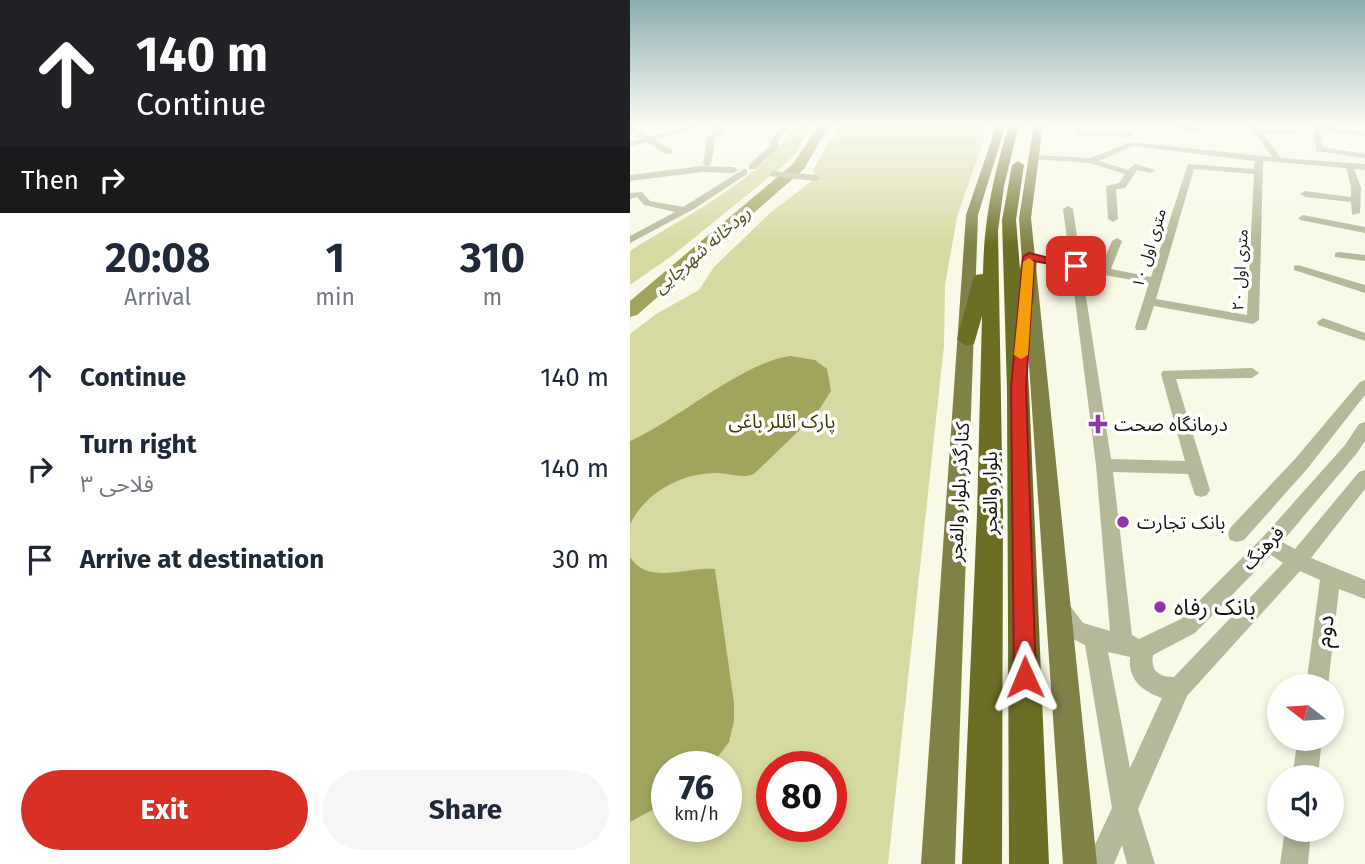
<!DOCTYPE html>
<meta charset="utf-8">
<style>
:root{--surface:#fff;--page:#f6f6f7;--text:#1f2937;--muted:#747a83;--accent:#d93025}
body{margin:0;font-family:"Fira Sans","Noto Sans Arabic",sans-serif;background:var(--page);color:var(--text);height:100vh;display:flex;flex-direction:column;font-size:26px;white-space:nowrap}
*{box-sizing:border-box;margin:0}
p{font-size:23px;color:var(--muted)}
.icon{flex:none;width:38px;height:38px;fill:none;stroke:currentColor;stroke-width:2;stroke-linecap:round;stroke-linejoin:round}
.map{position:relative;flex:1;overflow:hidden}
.panel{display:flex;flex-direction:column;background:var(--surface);width:630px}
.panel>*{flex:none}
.guide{background:#202124;color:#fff;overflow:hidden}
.needle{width:46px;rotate:287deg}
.buttons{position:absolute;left:637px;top:674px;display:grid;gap:14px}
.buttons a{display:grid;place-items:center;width:77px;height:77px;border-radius:50%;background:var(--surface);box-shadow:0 4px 10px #0003;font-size:35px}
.speed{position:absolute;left:21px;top:751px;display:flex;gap:14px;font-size:35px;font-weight:700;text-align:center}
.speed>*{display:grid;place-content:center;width:91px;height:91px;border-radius:50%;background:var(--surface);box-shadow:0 4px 10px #0003;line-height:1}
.speed small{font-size:18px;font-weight:400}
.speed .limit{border:10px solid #d22;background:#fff;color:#111}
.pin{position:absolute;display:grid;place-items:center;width:60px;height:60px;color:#fff;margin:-30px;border-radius:14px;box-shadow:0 4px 10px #0006}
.me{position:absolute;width:77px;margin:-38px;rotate:359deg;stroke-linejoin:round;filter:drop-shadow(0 0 5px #0008)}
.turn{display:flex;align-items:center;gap:24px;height:147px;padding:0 21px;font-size:32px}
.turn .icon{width:91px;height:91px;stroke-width:2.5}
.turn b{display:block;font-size:49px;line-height:60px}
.then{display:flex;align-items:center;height:66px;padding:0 21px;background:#0003;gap:14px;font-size:26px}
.eta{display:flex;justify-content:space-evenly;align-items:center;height:119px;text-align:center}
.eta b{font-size:42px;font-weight:700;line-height:49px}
.button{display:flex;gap:14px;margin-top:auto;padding:14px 21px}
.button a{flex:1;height:80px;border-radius:42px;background:var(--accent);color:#fff;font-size:28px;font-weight:700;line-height:80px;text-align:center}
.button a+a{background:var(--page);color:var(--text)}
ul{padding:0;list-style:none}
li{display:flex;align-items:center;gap:21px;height:91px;padding:0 21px}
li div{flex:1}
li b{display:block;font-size:26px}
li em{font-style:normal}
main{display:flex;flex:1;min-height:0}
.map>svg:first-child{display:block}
.green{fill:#d6d9a1;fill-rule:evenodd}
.water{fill:#a1a45d}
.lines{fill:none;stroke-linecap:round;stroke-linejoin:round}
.river{fill:#a1a45d;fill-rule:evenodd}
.minor{fill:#b5b899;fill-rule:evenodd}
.major{fill:#7f8147;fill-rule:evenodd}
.highway{fill:#6c6e26;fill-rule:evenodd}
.route{fill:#d93025;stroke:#8d1f18;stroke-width:2}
.slow{fill:#f59e0b}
.poi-dot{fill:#9137a3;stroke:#fff;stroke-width:2.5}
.labels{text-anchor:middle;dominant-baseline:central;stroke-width:7;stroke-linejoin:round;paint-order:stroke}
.far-street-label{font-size:16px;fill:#171711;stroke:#fff}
.far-water-label{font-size:18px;font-style:italic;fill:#555621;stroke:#fff}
.park-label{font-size:19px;fill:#3d3e03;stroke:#fff}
.poi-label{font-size:19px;fill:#171711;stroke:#fff;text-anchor:start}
.street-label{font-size:19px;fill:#171711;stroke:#fff}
.near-poi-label{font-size:23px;fill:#171711;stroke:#fff;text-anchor:start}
.near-street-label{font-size:23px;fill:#171711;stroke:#fff}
</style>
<main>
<section class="panel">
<div class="guide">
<div class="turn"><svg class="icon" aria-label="ahead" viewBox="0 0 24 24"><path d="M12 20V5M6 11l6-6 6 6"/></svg><div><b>140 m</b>Continue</div></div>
<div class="then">Then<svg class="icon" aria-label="right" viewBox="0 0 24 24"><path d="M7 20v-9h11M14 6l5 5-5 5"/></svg></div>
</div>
<div class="eta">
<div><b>20:08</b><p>Arrival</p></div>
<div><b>1</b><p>min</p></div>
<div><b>310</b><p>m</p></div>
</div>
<ul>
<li><svg class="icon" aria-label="ahead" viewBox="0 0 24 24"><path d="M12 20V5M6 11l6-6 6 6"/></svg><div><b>Continue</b></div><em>140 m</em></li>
<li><svg class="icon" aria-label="right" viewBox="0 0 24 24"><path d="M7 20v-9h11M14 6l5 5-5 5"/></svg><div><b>Turn right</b><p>فلاحی ۳</p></div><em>140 m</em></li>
<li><svg class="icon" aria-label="arrive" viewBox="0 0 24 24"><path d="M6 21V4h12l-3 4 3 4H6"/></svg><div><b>Arrive at destination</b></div><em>30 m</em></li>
</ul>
<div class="button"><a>Exit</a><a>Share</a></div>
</section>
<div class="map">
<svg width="735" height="864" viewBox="0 0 735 864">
<rect width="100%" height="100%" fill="#f8f9e7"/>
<path class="green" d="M211 124H359L327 217 315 285 314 345 258 864H0V334L26 314 69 290 84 267 141 212 186 178 183 169ZM37 766H96V826H37ZM142 766H201V826H142Z
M165 126H181L167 152 154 165 43 255 0 285V251C58 214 125 184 165 126Z"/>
<path class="water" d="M160 356 185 360 197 369 201 391 187 413 124 474C111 479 100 473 86 473 52 473 16 492 0 524V441C49 419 111 363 160 356Z
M0 557C18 586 58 566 85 569L104 703V721L99 742 81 766H37V802L0 822Z"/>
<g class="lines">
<path class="river" d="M189 124H200L174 169 7 315 0 317V301L164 163Z"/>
<path class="minor" d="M65 124H78L25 140 42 150V154H36L17 142 0 146V142L12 139 0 131V126L19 137Z
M79 124H88L97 130 86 137 81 164 77 167 73 164 78 136 87 130Z
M153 124H160L148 142V148L125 169H119V165L141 145 140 142Z
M549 124 575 130C569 134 554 132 548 128Z
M618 124H625L629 130H669L666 134H633L651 158 735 164V170L724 169 731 187 730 213 722 215 721 202 675 197 670 194 675 191 721 197V187L716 168 633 161 629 320 623 324 524 306 516 330H506L505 327 519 283 452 271 481 459 555 461 531 374 533 371 622 368 629 373 622 378 546 379 580 490 577 495 571 497 565 495 558 474 483 472 502 635 509 639 551 619 632 538 715 445 729 424 735 422V441L727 453 652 542 665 549 729 472 735 470V489L681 558 735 580V599L709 589 698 686H676L690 580 670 571 557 696 508 809 525 864H497L492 845 484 864H456L482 808 455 645 439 637 421 610 424 603 431 600 438 603 453 623 480 631 466 465 441 268 394 257 399 254 440 261 433 209 438 206 443 209 451 264 471 267 482 241 487 238 492 241 481 269 521 277 558 164 624 169 625 161 503 146 469 161 498 170 505 164 525 170 521 173 507 170 495 188 486 189 488 219 483 222 478 219 476 186 489 183 495 174 460 163 403 159 399 157 403 155 460 158 502 142 642 157ZM564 169 624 174 617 315 526 299ZM641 555 653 563 544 677C529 677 520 671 523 655L565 633ZM478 652 500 657C498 680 512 691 532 698L500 768Z
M683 124 735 132V136L691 131 693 147 735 154V158L686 151Z
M448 131 499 133 503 135 499 137 445 135Z
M72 166 104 167 108 170 104 173 72 172 0 181V175Z
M114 169 117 170V174L64 209 0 243V236L45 212 14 205 7 197 0 199V193L12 192 20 201 53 207Z
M143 171 186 175 190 178 186 181 140 176 139 174Z
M673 215 735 227V233L670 220 668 218Z
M709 252 735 255V261L705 257V253Z
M668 265 735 285V293L664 270V266Z
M693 318 735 333V341L688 325 687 322Z
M735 380V395L677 469 614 540 607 542 600 540 598 534 600 528 665 459 730 382Z
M668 738H692L688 777H662Z
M655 830H681L678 864H650Z"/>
<path class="major" d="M367 124H376L348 215 325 864H291L336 215Z
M404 124H413L401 218 467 864H433L389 218Z"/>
<path class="highway" d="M379 124H389L374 186 368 231 373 515 372 864H332L347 515 352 316 344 344 337 346 327 340 343 279 345 275 353 274C354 218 363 178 379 124Z
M388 161 394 165 386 220 390 269 393 254 399 252 407 257 404 302 401 306 393 307 399 389 419 864H379L377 389 372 220 382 165Z"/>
</g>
<linearGradient id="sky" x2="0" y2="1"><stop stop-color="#8baeb0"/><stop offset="0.51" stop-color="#fcfcf4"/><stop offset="1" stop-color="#fcfcf4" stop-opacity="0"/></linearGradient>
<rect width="735" height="245" fill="url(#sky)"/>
<path class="route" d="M399 253 452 266 446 269 404 261 396 388 406 677 403 685 395 689 387 685 384 677 381 388 393 257Z"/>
<path class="slow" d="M399 258 404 262 398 355 391 359 384 355 393 262Z"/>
<g class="poi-dot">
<path d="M464.5 413.5h7v7h7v7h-7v7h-7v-7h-7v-7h7z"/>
<circle cx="493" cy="522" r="7"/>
<circle cx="530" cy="607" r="7"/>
</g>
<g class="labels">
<g class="far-street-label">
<text transform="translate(519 248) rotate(-73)">۱۰ متری اول</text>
<text transform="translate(610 270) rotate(-87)">۲۰ متری اول</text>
</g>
<g class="far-water-label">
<text transform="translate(72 250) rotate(-41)">رودخانه شهرچایی</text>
</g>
<g class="park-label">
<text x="152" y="421">پارک ائللر باغی</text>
</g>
<g class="poi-label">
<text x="484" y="424">درمانگاه صحت</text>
<text x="507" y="522">بانک تجارت</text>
</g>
<g class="street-label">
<text transform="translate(329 492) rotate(-87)">کنارگذر بلوار والفجر</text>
<text transform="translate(360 493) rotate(-90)">بلوار والفجر</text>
<text transform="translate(633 548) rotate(-47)">فرهنگ</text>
</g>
<g class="near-poi-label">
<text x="544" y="607">بانک رفاه</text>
</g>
<g class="near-street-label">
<text transform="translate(694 631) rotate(-83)">دوم</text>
</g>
</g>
</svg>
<div class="buttons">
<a><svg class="needle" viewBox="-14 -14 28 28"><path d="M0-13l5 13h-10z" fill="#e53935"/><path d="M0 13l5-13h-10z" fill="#747a83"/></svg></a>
<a><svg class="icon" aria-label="sound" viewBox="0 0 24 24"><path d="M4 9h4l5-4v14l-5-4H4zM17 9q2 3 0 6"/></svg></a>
</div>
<div class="speed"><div>76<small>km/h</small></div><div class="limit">80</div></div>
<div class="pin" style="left:446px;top:266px;background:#d93025"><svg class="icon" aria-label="arrive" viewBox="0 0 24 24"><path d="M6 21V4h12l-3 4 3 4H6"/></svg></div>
<svg class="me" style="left:395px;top:677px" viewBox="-20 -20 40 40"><path d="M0-17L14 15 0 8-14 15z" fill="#d93025" stroke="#fff" stroke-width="4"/></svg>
</div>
</main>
